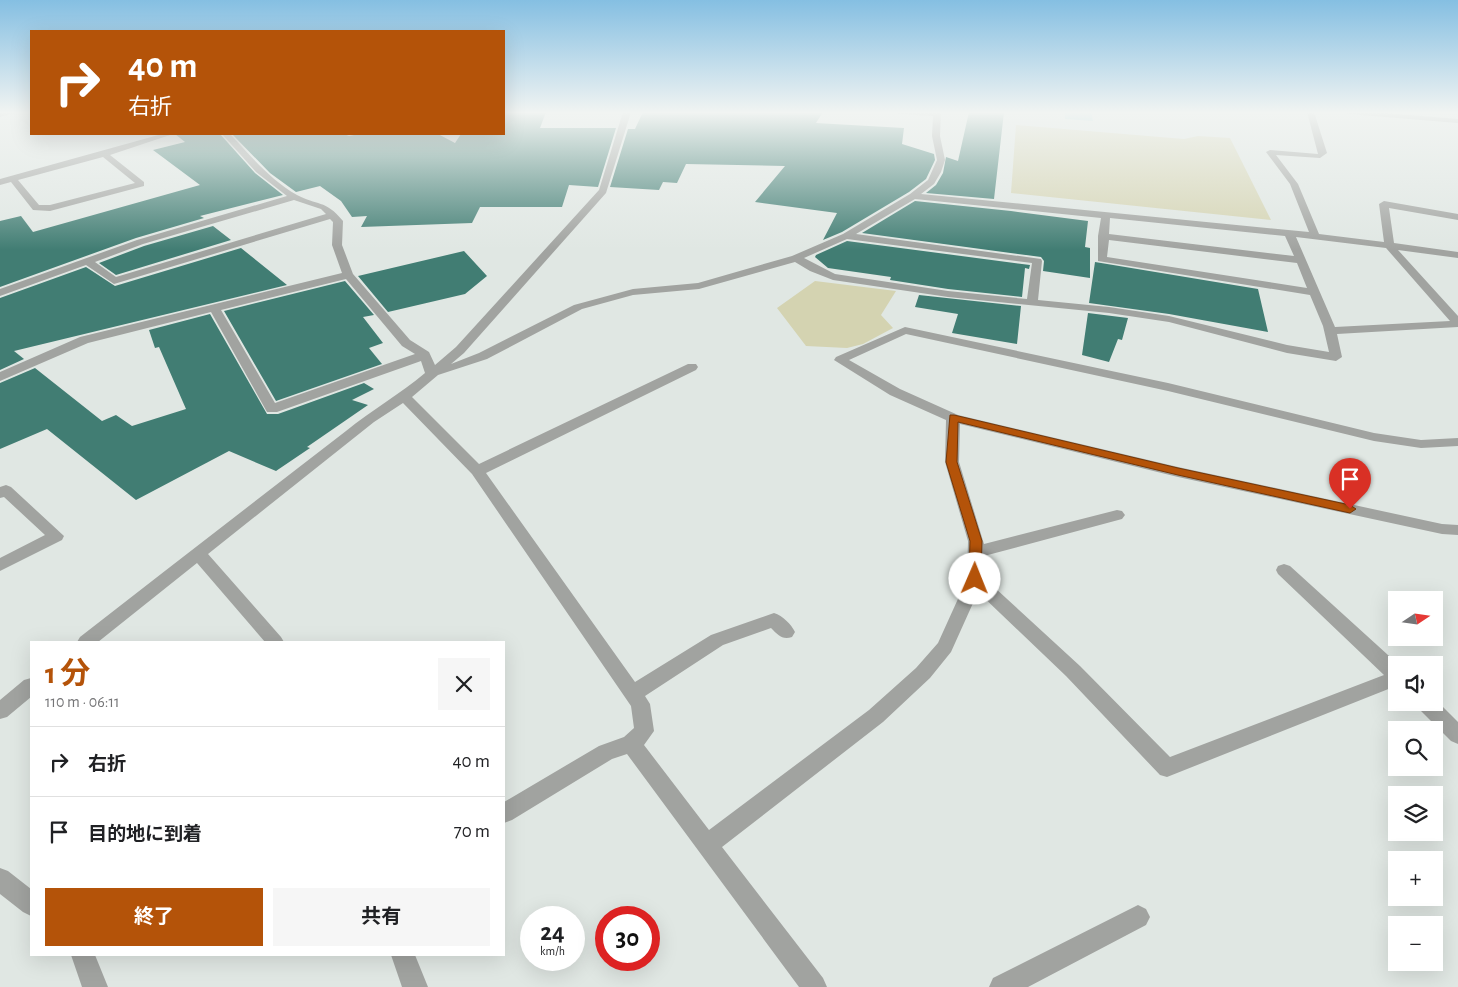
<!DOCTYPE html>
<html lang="ja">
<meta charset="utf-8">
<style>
:root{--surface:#fff;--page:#f6f6f6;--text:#202124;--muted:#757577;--line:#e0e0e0;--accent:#b45309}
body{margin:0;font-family:"Alegreya Sans","Noto Sans JP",sans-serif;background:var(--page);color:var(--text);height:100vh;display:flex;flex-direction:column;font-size:19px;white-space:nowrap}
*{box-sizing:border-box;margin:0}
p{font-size:16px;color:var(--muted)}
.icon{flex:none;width:28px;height:28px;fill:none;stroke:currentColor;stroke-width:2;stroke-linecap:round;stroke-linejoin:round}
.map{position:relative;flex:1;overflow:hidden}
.panel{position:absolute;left:30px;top:641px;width:475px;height:315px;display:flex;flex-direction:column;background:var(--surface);border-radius:0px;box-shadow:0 5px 20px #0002}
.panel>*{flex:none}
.top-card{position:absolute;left:30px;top:30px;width:475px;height:105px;border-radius:0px;box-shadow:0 5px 20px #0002;background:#b45309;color:#fff;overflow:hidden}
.needle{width:32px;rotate:77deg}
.buttons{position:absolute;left:1388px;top:591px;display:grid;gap:10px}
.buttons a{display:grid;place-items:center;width:55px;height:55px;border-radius:0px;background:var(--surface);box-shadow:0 5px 20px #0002;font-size:25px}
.speed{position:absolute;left:520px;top:906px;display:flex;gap:10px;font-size:25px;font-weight:700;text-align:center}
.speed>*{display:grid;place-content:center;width:65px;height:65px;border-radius:50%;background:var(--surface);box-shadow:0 5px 20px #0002;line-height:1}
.speed small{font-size:12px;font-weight:400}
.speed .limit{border:8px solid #d22;background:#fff;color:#111}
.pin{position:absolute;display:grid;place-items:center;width:42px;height:42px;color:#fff;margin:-51px -21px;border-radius:50% 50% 50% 0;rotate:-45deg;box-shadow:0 0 5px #0007}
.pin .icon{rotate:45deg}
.me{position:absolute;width:55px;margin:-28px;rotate:1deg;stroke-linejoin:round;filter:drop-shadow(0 0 4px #0008)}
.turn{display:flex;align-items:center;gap:18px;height:105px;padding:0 15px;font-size:22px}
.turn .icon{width:65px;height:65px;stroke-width:2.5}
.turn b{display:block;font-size:35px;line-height:42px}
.round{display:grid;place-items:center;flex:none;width:52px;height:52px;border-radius:0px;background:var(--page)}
.headline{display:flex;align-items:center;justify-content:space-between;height:85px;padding:0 15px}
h1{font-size:30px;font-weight:700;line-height:38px;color:var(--accent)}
.action{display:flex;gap:10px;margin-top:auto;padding:10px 15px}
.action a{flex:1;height:58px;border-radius:0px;background:var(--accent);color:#fff;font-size:20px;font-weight:700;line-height:58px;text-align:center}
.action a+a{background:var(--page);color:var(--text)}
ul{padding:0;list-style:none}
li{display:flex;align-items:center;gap:15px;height:70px;padding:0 15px;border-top:1px solid var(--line)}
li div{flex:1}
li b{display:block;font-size:19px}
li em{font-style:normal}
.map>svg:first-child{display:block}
.green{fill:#d4d3b1}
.water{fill:#90cfd8}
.building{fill:#417d73}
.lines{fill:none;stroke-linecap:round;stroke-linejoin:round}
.minor{fill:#a1a3a0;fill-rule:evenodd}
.route{fill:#b45309;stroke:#753606}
</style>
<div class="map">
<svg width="1458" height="987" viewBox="0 0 1458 987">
<rect width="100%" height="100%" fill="#e0e7e3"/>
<path class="green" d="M1016 125 1184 139 1198 136 1230 138 1271 220 1011 193Z
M815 281 896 291 881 315 893 328 863 344 847 348 806 346 777 308Z"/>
<path class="water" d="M1065 112H1091L1093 121 1065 119Z"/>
<path class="building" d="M504 112H546L540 128H616L598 187 569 185 562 207H480L472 223 361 227 367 216 352 217 341 201 320 186 296 192 270 173 232 134H344L349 136 359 134H438L455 143 461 134H504Z
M643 112H823L816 123 904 128 902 144 934 154 935 160 926 179 909 192 842 232 823 240 837 213 755 202 785 166 686 164 677 183 663 182 659 190 610 187 628 129H635Z
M969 112H1004L994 199 926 193 936 185 943 173 946 157 958 161Z
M175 134H220L255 173 283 195 200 216 204 218 136 238 0 287V221L21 216 33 232 200 185 153 150 185 142Z
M915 201 1011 211 1088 221 1085 247 1090 248V278L1043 271 1044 261 1041 257 862 233Z
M213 226 231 240 116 275 99 263 144 246Z
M847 241 1030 265 1029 269 1025 268 1022 297 948 289 890 280 891 277 828 268 815 257 816 255Z
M241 248 287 285 14 351 24 359 0 370V298L86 267 115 286Z
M464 251 487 276 465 294 388 312 358 276Z
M1095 262 1258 289 1268 332 1169 314 1089 303Z
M345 281 374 315 363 317 383 343 369 348 382 364 276 401 224 311Z
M919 295 1021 306 1017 344 952 333 958 314 915 307Z
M1088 313 1128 318 1122 340 1118 339 1109 362 1082 355Z
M210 314 267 414H278L364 383 374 389 352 400 368 405 307 447 310 448 276 471 229 451 136 500 47 429 0 449V383L35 368 102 421 116 415 132 426 186 409 159 347 155 348 149 330Z"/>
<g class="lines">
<path class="minor" d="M6 112H19L0 117V113Z
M623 112H631L606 193 464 353 451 364 479 353 574 305 633 289 698 283 792 256 843 234 910 194 928 180 937 160 932 136 933 116 898 114 895 112H941L940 136 945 160 941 172 934 184 921 194 1309 232 1290 184 1266 152 1270 150 1318 154 1307 112H1314L1327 153 1320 158 1276 155 1298 184 1319 234 1384 242 1379 204 1384 201 1458 214V220L1389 208 1394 243 1458 252V258L1398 250 1458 316V327L1337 334 1342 357 1336 361 1287 353 1169 322 1109 313 948 297 833 280 810 271 795 262 699 289 633 295 582 309 487 359 438 375 412 397 479 464 688 364H696L698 367 696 370 486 473 635 682 711 635 774 613C783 616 791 624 795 632L792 637C782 640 778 635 771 628L723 645 645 696 650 704 654 731 644 745 709 830 869 710 916 668 938 643 967 579 968 541 945 462 946 420 890 395 834 360 836 357 905 327 1168 383 1374 433 1421 440 1458 438V446L1421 448 1374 441 1168 391 906 334 849 360 900 389 958 415 1178 467 1442 524 1458 525V535L1442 534 1178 477 960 424 959 462 984 544 1117 510 1122 511 1125 515 1122 519 984 556 983 577 1080 666 1170 757 1384 675 1278 574 1276 570 1278 566 1284 564 1290 566 1399 665H1396V686L1167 777 1160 775 1066 676 978 592 951 652 930 678 883 722 722 847 823 978 827 987H799L627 754 612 759 512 820 504 823V802L599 746 624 737 634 728 631 706 472 474 403 403 374 422 208 554 281 637 284 642H265L197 563 98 642H77L80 637C168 568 257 500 346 431 372 410 400 394 425 373L421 361 277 412H267L211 312 88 343 0 381V372L80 337 342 273 332 245 333 222 330 219 114 284 86 265 0 296V289L137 240 287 196 256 172 222 134H230C250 155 270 180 297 195 317 206 325 199 343 221L342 245 353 274 410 340 429 352 435 365 456 347 599 190ZM915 199 1101 218 1098 236V261L1310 295 1323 326 1329 352 1287 345 1169 316 1109 307 1038 300 1042 261 1041 259 856 234ZM294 200 321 209 326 214 116 277 95 262 143 244ZM1110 218 1285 236 1294 256 1109 234ZM1296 237 1386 248 1450 321 1335 327ZM847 239 1032 263 1027 299 948 291 835 274 804 258ZM1109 240 1297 263 1307 288 1107 257ZM346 279 402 346 415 354 275 403 221 310Z
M1344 112H1387V113L1458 119V123L1348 114Z
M162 134H173L110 155 144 182V186L50 211 33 210 11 182 0 185V179ZM103 157 135 183 50 205H39L18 180Z
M6 485 11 487 64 536 62 540 0 571V558L45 535 4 497 0 498V487Z
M31 678V697L7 717 0 719V700L24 680Z
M1434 698 1458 722V744L1451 741 1418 708 1416 702H1434Z
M0 868 8 871 31 889V916L23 912 0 894Z
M1138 905 1146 909 1150 917 1146 925 1028 987H989L993 978Z
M71 955H95L108 987H82Z
M391 955H415L428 987H402Z"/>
</g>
<linearGradient id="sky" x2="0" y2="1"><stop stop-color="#85bfe2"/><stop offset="0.45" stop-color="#f1f4f2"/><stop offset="1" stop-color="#f1f4f2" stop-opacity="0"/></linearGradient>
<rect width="1458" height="250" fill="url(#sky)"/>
<path class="route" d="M950 415H954L1178 468 1350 505 1356 509 1350 513 1178 475 958 422 957 462 982 541 981 579 980 582H971L969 579 970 541 946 462Z"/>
</svg>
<div class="buttons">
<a><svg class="needle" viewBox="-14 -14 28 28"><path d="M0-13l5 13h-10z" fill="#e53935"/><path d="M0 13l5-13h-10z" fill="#757577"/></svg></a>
<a><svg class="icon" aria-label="sound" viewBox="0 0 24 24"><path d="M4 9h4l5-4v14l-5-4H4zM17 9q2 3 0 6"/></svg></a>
<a><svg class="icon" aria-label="search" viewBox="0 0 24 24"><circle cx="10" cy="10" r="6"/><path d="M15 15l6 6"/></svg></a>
<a><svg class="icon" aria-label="layers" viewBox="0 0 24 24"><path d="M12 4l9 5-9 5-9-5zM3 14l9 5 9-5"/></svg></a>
<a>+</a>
<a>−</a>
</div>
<div class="speed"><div>24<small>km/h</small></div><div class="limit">30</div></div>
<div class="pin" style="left:1350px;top:509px;background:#d93025"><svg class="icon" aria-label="arrive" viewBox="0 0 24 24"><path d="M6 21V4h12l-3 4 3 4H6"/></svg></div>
<svg class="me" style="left:975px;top:579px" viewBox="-20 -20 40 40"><circle r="19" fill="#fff"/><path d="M0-13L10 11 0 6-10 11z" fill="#b45309"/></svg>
<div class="top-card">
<div class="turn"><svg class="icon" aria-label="right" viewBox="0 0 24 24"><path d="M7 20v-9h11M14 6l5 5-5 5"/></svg><div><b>40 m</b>右折</div></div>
</div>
<section class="panel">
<div class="headline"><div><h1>1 分</h1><p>110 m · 06:11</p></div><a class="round"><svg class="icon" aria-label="close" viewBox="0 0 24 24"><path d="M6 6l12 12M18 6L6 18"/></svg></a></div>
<ul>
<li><svg class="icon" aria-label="right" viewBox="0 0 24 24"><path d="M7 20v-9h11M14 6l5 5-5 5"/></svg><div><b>右折</b></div><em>40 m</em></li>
<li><svg class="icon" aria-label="arrive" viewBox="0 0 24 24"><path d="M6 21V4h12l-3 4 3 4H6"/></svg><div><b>目的地に到着</b></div><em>70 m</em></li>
</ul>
<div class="action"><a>終了</a><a>共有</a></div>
</section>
</div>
